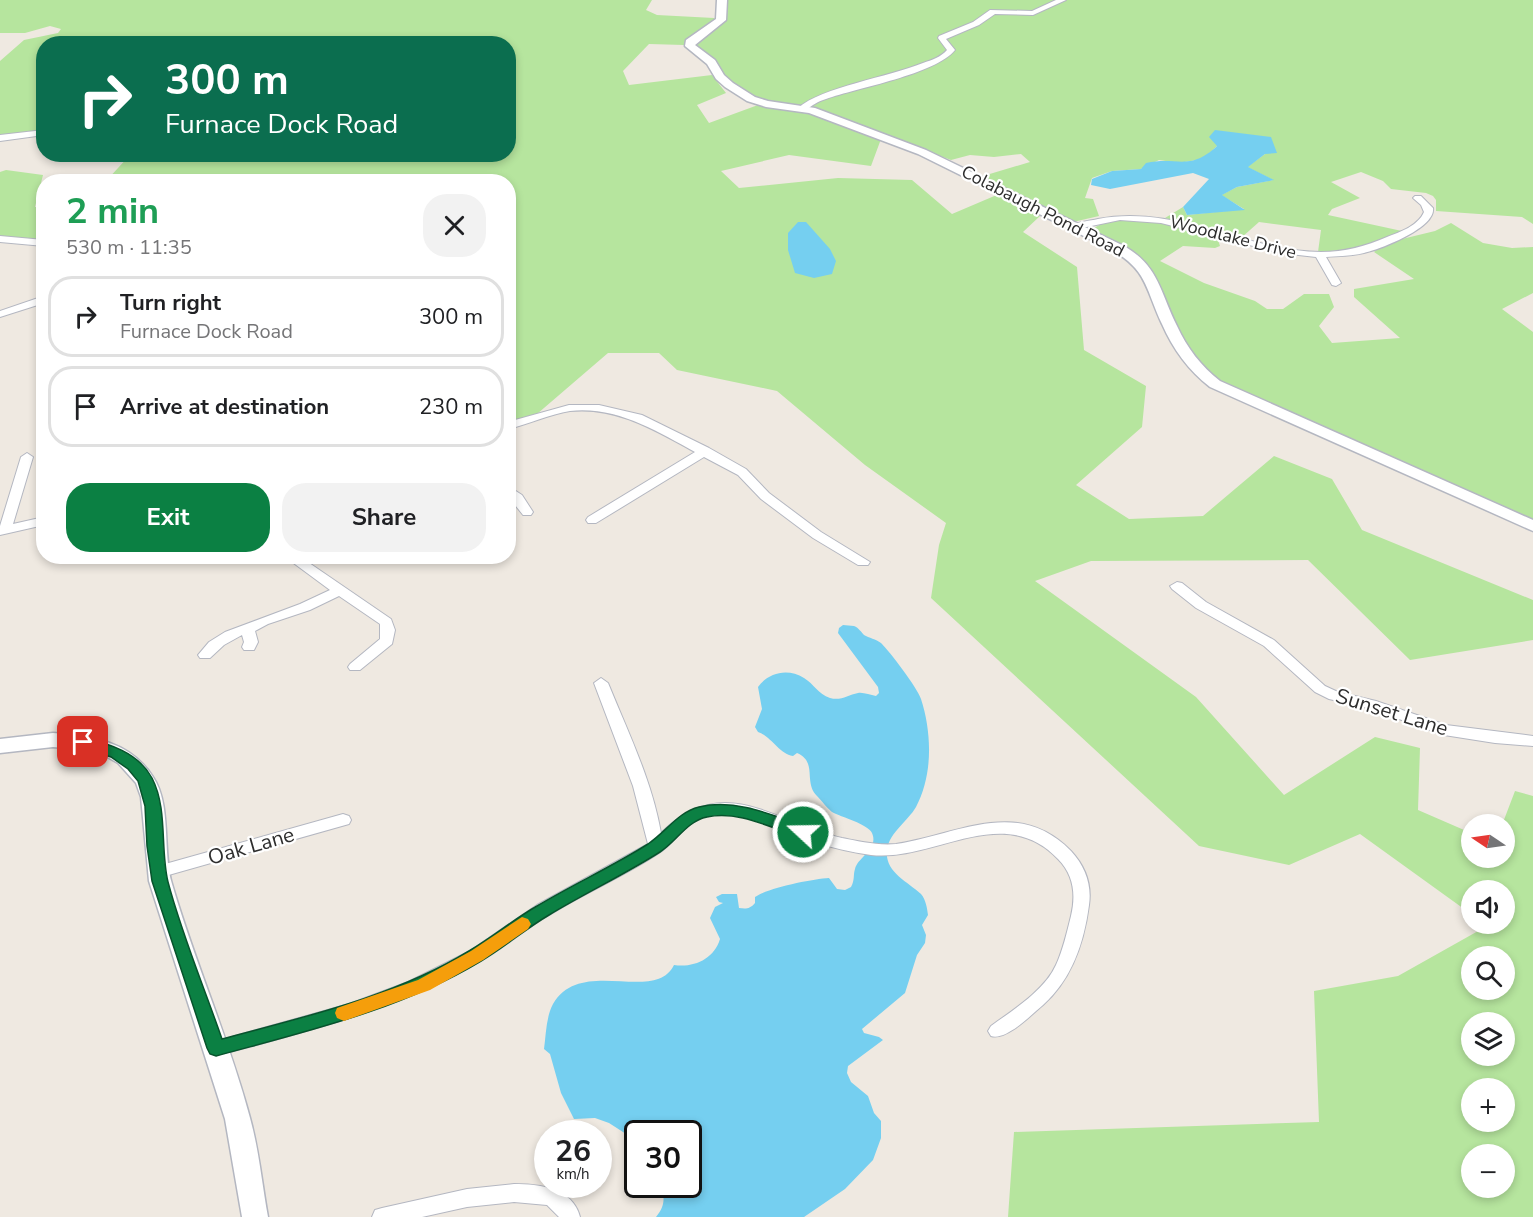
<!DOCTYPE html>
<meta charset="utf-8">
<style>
:root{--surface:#fff;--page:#f2f2f2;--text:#202124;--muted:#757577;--line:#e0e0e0;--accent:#0b8043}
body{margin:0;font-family:"Nunito Sans",sans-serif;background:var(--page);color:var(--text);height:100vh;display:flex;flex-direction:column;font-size:22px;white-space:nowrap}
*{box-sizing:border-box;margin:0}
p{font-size:20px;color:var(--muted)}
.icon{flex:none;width:33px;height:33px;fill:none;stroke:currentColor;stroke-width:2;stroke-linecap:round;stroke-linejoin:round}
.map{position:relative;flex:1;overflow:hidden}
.side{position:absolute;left:36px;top:174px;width:480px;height:390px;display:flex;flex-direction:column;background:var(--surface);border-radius:24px;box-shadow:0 3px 9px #0003}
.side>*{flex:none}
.guide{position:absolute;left:36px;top:36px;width:480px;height:126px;border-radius:24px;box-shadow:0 3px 9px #0003;background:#0b6e4f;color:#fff;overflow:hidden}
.needle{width:39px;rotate:283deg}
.fabs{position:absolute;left:1461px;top:814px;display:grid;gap:12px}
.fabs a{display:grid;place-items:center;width:54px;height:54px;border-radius:50%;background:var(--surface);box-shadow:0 3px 9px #0003;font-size:30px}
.speed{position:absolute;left:534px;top:1120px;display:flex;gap:12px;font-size:30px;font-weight:700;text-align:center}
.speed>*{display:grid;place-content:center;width:78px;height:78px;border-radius:50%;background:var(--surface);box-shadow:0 3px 9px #0003;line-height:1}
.speed small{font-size:15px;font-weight:400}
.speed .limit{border:3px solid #111;border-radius:9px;background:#fff;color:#111}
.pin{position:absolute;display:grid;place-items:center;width:51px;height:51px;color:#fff;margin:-26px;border-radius:12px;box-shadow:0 3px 9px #0006}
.me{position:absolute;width:66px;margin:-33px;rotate:291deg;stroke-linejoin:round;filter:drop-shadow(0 0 4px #0008)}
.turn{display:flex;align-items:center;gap:21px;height:126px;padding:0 30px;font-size:27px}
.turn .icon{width:78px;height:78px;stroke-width:2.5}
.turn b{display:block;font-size:42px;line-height:51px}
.round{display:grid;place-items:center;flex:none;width:63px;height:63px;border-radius:24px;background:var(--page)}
.head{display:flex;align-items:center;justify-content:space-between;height:102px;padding:0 30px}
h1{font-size:36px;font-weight:700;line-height:45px;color:#1e9e55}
.primary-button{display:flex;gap:12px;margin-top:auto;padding:12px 30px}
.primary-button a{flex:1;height:69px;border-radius:24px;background:var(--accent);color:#fff;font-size:24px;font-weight:700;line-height:69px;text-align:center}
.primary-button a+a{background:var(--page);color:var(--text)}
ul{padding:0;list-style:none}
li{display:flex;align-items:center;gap:18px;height:81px;margin:0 12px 9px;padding:0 18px;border:3px solid var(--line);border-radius:24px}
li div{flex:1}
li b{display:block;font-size:22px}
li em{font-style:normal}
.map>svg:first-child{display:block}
.green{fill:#b6e59e;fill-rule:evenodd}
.water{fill:#75cff0}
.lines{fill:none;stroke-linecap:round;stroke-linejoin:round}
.street-casing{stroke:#b4b7c1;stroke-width:2}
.secondary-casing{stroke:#b4b7c1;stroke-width:3}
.street{fill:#fff;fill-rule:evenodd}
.secondary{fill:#fff;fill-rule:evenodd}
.route{fill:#0b8043;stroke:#07532c;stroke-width:1.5}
.slow{fill:#f59e0b}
.labels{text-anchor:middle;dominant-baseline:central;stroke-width:4.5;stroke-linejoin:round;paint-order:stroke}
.far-street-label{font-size:18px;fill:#2e2e2e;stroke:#fff}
.street-label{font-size:21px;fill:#2e2e2e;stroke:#fff}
</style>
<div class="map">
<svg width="1533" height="1217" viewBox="0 0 1533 1217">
<rect width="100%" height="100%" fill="#efe9e1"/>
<path class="green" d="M0 0H652L646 10 657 15 714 18 715 21 689 37 684 45 649 44 623 71 629 85 712 75 726 93 697 105 709 123 758 105 815 115 881 139 871 166 789 155 721 171 739 188 838 178 912 180 952 214 999 194 1040 216 1023 232 1077 267 1084 350 1146 386 1142 427 1076 485 1129 519 1203 516 1274 456 1332 479 1362 530 1533 600V640L1410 660 1308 560 1091 561 1035 581 1196 697 1284 795 1375 737 1420 748 1418 810 1471 833 1472 858H1504V825H1502L1515 791 1533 796V1217H1008L1014 1132 1319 1122 1314 991 1398 976 1487 926 1485 924H1504V891H1472L1471 914 1360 834 1289 865 1199 846 931 598 939 545 946 523 865 465 777 391 677 370 659 353H608L537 414 509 423 508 182 106 181 130 155 508 154V44H44L43 131 0 138V61L24 40 58 33 61 29 50 26 25 33H0ZM1472 957H1504V990H1472ZM1472 1023H1504V1056H1472ZM1472 1089H1504V1122H1472ZM1472 1155H1504V1188H1472Z
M726 0H1533V224L1522 217 1436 211V200L1433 196 1426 193 1391 189 1383 181 1361 172 1331 182 1360 198 1332 209 1328 215 1402 231 1355 249 1318 252 1321 230 1259 222 1241 238 1165 218 1183 207 1187 215 1244 209 1221 195 1237 187 1273 180 1247 167 1265 154 1217 146 1203 159 1179 163 1159 160 1141 169 1112 171 1092 178 1085 198 1093 199 1099 216 1073 222 983 176 1030 162 1021 154 994 157 970 155 951 160 810 108 758 100 728 82 697 51 693 41 723 22 726 17Z
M6 170 43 175 35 207H43V240L0 237V172Z
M1122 220C1156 220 1187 228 1218 240L1220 246 1215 248 1183 246 1160 261 1204 283 1255 301 1267 309H1283L1304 294H1329L1334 307 1319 326 1332 343 1400 338 1354 297V289L1414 279 1374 252 1377 249 1402 239 1435 231 1451 223 1483 243 1512 248 1533 247V293L1502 309 1533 332V522L1222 383C1190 359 1178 332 1163 296 1158 284 1156 273 1146 263 1131 248 1109 239 1090 230L1103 223Z"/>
<path class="water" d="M1215 130 1271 137 1277 153 1265 154 1248 167 1274 180 1237 187 1222 195 1245 210 1187 215 1183 207 1209 179 1193 173 1110 189 1091 185 1092 179 1112 171 1141 169 1146 163C1178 156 1189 172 1217 146L1209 137Z
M798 222H806L830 249 836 261 832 274 814 278 795 273 788 250V233Z
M843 625 854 626C859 628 861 632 864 635 869 638 876 639 881 643 890 652 917 687 921 699 932 733 933 775 916 807 908 821 890 832 887 849 884 872 907 881 921 894 926 900 927 908 928 915L922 925 926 935 925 943 917 955 905 993 862 1029 864 1033 879 1037 883 1040 848 1066 847 1073 851 1082 868 1096 874 1113 881 1121V1138L873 1160 845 1189 804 1217H656C665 1206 665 1198 661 1185H688V1134H638L637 1141 609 1123 595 1118 574 1119 561 1093 550 1054 544 1049C546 1035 546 1017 553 1004 581 956 655 1004 674 965 694 968 714 959 720 939L710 918 715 907 723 903 719 902 716 897 722 894H737L739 908C746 909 750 909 755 903V897C768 888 812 879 829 878L837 889 845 890 851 887C855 880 853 875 855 869 858 857 879 849 872 833 868 824 841 817 832 812 828 809 821 800 817 796 803 782 818 762 797 753L793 756C779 754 772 737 758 732L755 727 762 709 758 687C769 672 788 668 804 678 814 684 818 694 830 698 841 701 848 695 858 693 863 692 870 695 876 696L879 693 878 687 838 633 839 628Z"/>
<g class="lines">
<g class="street-casing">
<path id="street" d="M1056 0H1066L1033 15 995 14 979 25 946 39 955 50C936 74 857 88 826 99 818 101 812 106 805 110L798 108C822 87 889 77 923 63 932 60 941 57 947 50L938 38 939 36 973 22 990 10 1032 11Z
M44 130V135L0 141V135Z
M1415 196H1421L1433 208C1436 228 1381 249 1364 253 1352 256 1338 256 1326 257L1341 283 1336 286 1332 285 1316 257 1281 253 1161 223 1120 220 1077 229 1072 226C1079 221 1090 221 1098 219 1176 204 1245 251 1321 252 1345 252 1366 246 1387 237 1400 232 1418 226 1424 212L1421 205 1413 198Z
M0 236 44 240V246L0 242Z
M44 296V303L0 317V311Z
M569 405H599L642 415 709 448 746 469 769 493 821 532 870 562 868 565H858L813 538 761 499 738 475 704 457 596 523H588L586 520 588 517 695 452C656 431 617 406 570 411 550 414 529 424 508 429V422Z
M27 453 33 457 13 524 44 517V525L0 535V526L21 457Z
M508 486 522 495 533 512 531 515H523L508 496Z
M284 556H299L391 619 395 630 392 644 360 670H350L348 667 350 664 380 639V624L339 596 310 610 268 624 255 631 258 642 254 650H244L242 647 244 642 242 635 224 645 210 658H200L198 655 209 642 225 632 300 604 330 590Z
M1177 582 1182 583 1206 602 1274 640 1325 686 1338 692 1376 701 1446 725 1533 736V746L1495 743 1444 735 1368 708 1329 699 1315 692 1264 646 1196 608 1172 589 1170 586Z
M601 678 608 683C628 732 652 781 661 833 724 771 773 822 842 838 858 841 879 846 896 844 957 835 1017 796 1071 851 1085 866 1092 885 1089 905 1084 943 1072 979 1043 1005 1031 1015 1006 1041 991 1036L988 1031 991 1026C1013 1010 1045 990 1056 965 1063 950 1067 932 1071 916 1076 895 1074 875 1058 859 1003 801 934 862 871 855 850 852 830 847 810 841 777 830 738 804 702 817 685 824 674 843 659 853 625 876 586 892 551 914 526 928 505 947 481 961 399 1009 307 1031 216 1056L210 1053 207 1048 210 1043 349 1004 408 982 470 951 537 905 648 844 633 786 594 683Z
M343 814 349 816 351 820 349 824 158 878 152 876 150 872 152 868 158 866Z
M514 1184C539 1184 573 1188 580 1217H559L547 1205 514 1202 467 1207 422 1217H372L375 1210 382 1208 467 1189Z"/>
</g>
<g class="secondary-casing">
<path id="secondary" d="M717 0H727L726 20 695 45 715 60 724 75 733 83 755 97 768 101 815 108 926 150 1124 246C1159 266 1160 292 1177 326 1187 348 1201 366 1220 381L1533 520V531L1210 387C1188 370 1173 349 1162 324 1145 288 1148 270 1110 249L918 154 809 113 766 107 747 101 725 87 716 79 707 64 685 46 686 40 716 19Z
M53 733C92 736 130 741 153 777 172 805 162 852 172 884 195 963 229 1039 250 1118 259 1150 262 1184 268 1217H242L225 1119 149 881 141 797 136 783 118 763 104 755 87 750 53 747 0 753V739Z"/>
</g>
<use href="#street" class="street"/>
<use href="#secondary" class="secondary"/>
</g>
<path class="route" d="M83 737C109 744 138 752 152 778 168 809 160 849 168 882 182 935 204 987 222 1039 307 1016 393 997 469 951 493 937 514 919 537 906 574 884 613 866 648 844 666 832 678 812 699 807 737 798 774 816 809 828L811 832 809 837 803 838C772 829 740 810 707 817 687 821 676 842 660 852 624 875 585 893 549 915 525 929 505 947 481 961 400 1010 307 1031 216 1056L210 1054 207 1048 152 881 147 846 145 806 138 781 128 769 111 757 77 746 75 742 77 738Z"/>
<path class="slow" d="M522 917 528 919 531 924 528 929 483 960 430 990 344 1021 337 1018 335 1013 337 1008 418 980 471 951Z"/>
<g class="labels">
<g class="far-street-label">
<text transform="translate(1043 211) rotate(27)">Colabaugh Pond Road</text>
<text transform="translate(1233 237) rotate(14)">Woodlake Drive</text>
</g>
<g class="street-label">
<text transform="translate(1392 712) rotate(17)">Sunset Lane</text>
<text transform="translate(251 846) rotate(-16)">Oak Lane</text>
</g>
</g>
</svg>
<div class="fabs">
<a><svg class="needle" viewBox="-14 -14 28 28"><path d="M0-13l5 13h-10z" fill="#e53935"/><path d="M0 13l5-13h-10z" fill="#757577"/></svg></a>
<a><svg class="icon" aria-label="sound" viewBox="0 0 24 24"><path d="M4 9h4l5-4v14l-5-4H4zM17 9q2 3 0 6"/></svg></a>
<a><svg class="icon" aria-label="search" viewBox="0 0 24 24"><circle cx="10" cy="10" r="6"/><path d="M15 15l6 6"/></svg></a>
<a><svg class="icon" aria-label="layers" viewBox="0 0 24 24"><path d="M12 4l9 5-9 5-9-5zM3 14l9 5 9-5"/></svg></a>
<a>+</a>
<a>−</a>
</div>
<div class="speed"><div>26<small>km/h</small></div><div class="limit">30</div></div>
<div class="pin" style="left:83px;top:742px;background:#d93025"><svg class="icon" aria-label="arrive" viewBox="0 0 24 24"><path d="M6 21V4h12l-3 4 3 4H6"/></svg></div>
<svg class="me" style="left:803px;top:832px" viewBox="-20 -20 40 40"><circle r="17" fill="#0b8043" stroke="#fff" stroke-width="3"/><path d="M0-11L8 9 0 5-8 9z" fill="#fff"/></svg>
<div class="guide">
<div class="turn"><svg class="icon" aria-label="right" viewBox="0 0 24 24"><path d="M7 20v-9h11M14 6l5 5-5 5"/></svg><div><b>300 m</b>Furnace Dock Road</div></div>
</div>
<section class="side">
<div class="head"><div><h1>2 min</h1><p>530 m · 11:35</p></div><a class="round"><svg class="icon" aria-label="close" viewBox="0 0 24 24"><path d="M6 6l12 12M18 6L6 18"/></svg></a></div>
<ul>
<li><svg class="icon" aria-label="right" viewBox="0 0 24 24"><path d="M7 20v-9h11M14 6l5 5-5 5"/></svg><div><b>Turn right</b><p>Furnace Dock Road</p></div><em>300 m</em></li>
<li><svg class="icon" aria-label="arrive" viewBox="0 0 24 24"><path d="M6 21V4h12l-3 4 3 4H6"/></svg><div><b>Arrive at destination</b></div><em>230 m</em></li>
</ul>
<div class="primary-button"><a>Exit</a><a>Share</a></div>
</section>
</div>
